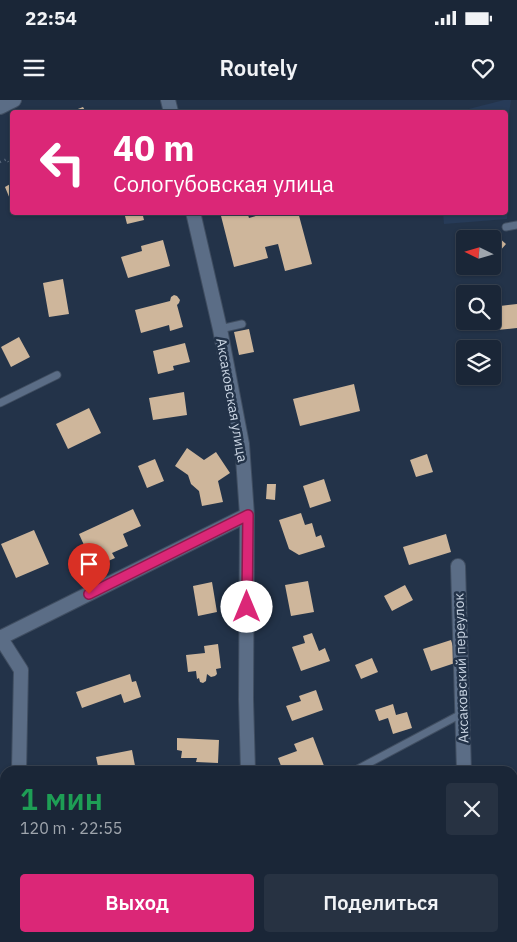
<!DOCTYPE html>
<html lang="ru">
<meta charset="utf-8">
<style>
:root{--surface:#1a2637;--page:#273242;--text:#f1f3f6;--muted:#9fa5ad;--line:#384352;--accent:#db2777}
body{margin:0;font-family:"IBM Plex Sans",sans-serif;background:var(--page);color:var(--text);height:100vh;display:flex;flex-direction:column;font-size:19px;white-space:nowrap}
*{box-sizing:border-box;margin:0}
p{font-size:16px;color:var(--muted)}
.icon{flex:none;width:28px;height:28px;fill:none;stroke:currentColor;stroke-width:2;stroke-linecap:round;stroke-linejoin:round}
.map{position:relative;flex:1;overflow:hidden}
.sheet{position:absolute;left:0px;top:666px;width:518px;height:176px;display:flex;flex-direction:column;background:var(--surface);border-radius:15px 15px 0 0;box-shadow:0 1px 4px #0004,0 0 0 1px var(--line)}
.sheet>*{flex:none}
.hud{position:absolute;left:10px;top:10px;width:498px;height:105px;border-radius:5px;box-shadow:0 1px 4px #0004,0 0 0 1px var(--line);background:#db2777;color:#fff;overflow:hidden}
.needle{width:32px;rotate:275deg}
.fabs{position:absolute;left:456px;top:130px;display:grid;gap:10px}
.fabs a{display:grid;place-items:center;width:45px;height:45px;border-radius:5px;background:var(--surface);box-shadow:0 1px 4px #0004,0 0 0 1px var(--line);font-size:25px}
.pin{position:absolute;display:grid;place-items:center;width:42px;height:42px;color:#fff;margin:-51px -21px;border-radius:50% 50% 50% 0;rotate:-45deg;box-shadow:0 0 5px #0007}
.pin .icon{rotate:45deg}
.me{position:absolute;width:55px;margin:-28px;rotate:0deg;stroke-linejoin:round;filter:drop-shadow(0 0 4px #0008)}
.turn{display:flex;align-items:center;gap:18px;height:105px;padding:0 20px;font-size:22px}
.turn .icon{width:65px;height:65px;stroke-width:2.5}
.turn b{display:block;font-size:35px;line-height:42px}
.round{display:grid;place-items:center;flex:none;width:52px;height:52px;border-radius:5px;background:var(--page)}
.summary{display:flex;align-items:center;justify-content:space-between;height:85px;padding:0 20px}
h1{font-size:30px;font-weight:600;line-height:38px;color:#1e9e55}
.primary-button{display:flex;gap:10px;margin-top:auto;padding:10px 20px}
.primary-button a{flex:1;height:58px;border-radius:5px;background:var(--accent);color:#fff;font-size:20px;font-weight:600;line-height:58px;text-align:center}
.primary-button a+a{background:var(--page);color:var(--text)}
.status{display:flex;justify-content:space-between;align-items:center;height:35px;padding:0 25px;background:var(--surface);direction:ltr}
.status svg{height:14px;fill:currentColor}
header{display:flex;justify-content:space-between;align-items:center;height:65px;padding:0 20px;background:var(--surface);font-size:22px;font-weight:600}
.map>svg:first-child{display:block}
.built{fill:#273b58}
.building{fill:#ceb69b}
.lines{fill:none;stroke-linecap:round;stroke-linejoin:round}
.lane-casing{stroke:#404e61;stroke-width:9}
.street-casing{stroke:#404e61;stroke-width:16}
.path{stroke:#5c6a7d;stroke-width:2.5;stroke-dasharray:1 4;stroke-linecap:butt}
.lane{stroke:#5b6d86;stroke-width:7}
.street{stroke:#5b6d86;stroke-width:14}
.route-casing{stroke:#8e194d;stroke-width:12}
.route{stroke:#db2777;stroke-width:9}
.labels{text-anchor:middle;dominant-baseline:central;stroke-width:5;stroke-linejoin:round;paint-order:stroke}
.street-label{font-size:14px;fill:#cad5e3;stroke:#233349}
</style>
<div class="status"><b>22:54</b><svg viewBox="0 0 49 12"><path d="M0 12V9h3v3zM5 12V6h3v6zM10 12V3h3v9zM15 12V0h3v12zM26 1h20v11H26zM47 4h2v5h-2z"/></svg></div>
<header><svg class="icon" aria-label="menu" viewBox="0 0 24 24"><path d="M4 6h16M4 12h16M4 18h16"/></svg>Routely<svg class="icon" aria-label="heart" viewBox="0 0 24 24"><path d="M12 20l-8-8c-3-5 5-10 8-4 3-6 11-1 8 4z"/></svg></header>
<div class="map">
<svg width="517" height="842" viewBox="0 0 517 842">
<rect width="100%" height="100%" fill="#233349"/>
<path class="built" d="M504 0H511L505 41V12H457Z
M505 82 509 94 507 119 444 124 443 113 505 112Z"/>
<path class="building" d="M83 7 86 12H70Z
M12 83V104L5 87Z
M124 112H142L144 120 127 124Z
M220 112H247L249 118 270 112H298L312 164 285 171 278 144 265 147 268 158 234 167Z
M490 130 506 144 492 160V139H483Z
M163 140 170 166 128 178 121 157 142 151 141 146Z
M63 179 69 214 49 217 43 183Z
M174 195 177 196 180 200 179 203 177 205 183 227 170 231 169 225 141 233 135 210 170 201 171 197Z
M517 204V228L487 231 485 221H492V207Z
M249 229 254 252 239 255 234 232Z
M19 237 30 257 11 267 1 247Z
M185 243 190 262 173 266 174 270 158 274 153 251Z
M354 284 360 311 300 326 293 299Z
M184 292 187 315 153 320 149 298Z
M89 308 101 333 68 349 56 324Z
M187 348 204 360 216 352 230 373 218 381 223 402 202 406 199 391 191 384 188 375 175 366Z
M427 354 433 372 416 377 410 360Z
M155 359 164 381 147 388 138 366Z
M324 379 331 401 310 408 303 386Z
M267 384H276L275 400 266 399Z
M133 409 141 426 123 434 128 446 112 453 115 458 106 462 100 449 88 454 79 434Z
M301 413 305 425 312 423 316 437 321 435 325 447 299 455 289 449 279 420Z
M34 430 49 464 16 478 1 444Z
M446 434 451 452 409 465 403 447Z
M308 481 314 512 291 516 285 485Z
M212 482 217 512 198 516 193 486Z
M405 485 413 500 392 511 384 496Z
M312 533 319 551 325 548 330 561 301 571 292 547 305 543 303 536Z
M451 540 458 562 431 571 423 549Z
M218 544 221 568 216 569 217 574 215 576 211 577 207 574 206 581 203 583 200 582 199 578 197 579 196 571 188 572 186 555 205 553 204 546Z
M372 558 378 572 361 579 355 565Z
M130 574 132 582 136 581 141 597 124 603 121 594 82 608 76 592Z
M316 590 323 610 292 621 286 606 301 601 299 596Z
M393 604 396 615 407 612 412 628 393 634 388 618 379 621 375 610Z
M313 637 326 671H283L278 658 297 651 294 644Z
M177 638 219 640 218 663 196 662 197 658H181L182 651 177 650Z
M132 650 136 671H99L96 657Z
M410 838H429L430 842H411Z"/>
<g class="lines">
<g class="lane-casing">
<path id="lane" d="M506 127 517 125
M220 229 242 224
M0 303 57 275
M354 671 463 613"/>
</g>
<g class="street-casing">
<path id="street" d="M168 0 171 12
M0 7 14 0
M193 112 220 229 242 344 247 415 246 599 248 671
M458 466 464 671
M0 537 21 570 19 671
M0 538 247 415
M467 838V842
M11 842 12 838
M247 842V838"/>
</g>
<path class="path" d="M0 62 7 59 12 68"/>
<use href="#lane" class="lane"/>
<use href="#street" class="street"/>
</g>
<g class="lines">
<g class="route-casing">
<path id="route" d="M89 494 248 415 247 507"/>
</g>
<use href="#route" class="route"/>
</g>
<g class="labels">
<g class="street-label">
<text transform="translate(232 300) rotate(80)">Аксаковская улица</text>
<text transform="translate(461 568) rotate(-92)">Аксаковский переулок</text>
</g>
</g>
</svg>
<div class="fabs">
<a><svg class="needle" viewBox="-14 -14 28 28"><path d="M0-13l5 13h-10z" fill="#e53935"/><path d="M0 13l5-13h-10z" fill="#9fa5ad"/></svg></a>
<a><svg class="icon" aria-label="search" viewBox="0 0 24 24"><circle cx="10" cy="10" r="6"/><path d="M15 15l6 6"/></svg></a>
<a><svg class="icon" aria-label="layers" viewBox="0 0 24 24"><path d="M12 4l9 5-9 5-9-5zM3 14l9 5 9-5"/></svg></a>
</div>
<div class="pin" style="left:89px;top:494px;background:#d93025"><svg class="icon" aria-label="arrive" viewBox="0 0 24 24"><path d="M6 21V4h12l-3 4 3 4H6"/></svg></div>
<svg class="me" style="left:247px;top:507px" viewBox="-20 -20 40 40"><circle r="19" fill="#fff"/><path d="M0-13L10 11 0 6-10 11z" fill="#db2777"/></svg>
<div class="hud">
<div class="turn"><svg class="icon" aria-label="left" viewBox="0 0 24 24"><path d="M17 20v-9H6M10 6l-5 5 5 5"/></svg><div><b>40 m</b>Сологубовская улица</div></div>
</div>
<section class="sheet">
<div class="summary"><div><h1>1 мин</h1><p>120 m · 22:55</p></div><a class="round"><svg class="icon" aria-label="close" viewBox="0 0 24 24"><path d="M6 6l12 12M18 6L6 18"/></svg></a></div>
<div class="primary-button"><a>Выход</a><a>Поделиться</a></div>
</section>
</div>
